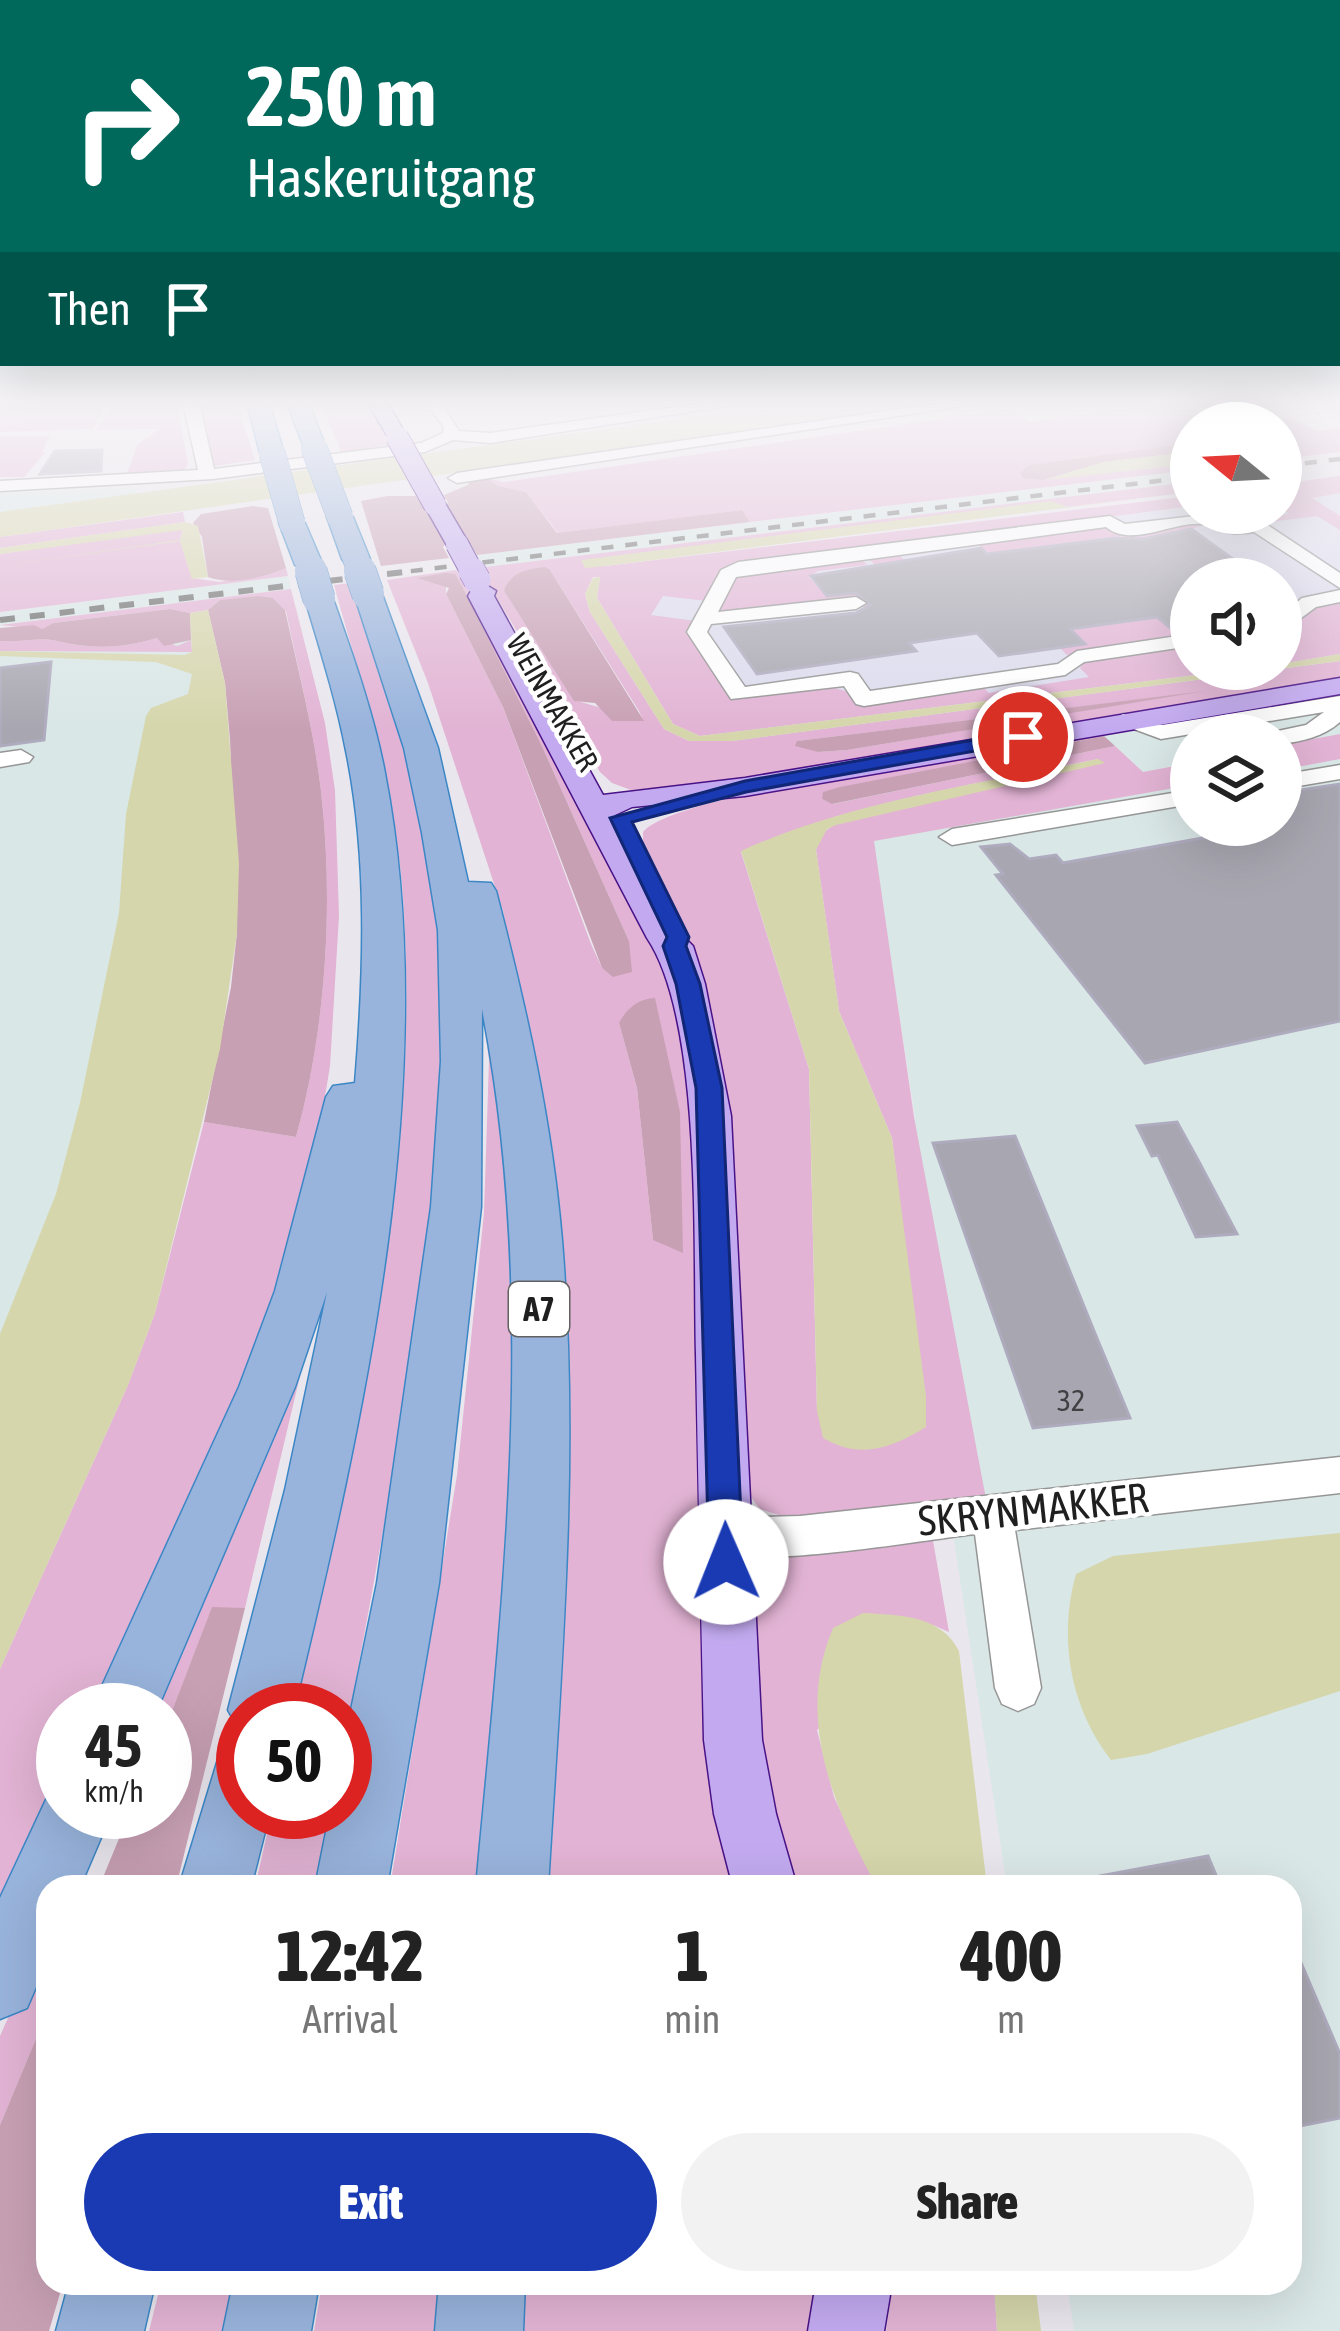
<!DOCTYPE html>
<style>
:root{--surface:#fff;--page:#f2f2f2;--text:#222;--muted:#767676;--accent:#1a3ab4}
body{margin:0;font-family:"Asap Condensed",sans-serif;background:var(--page);color:var(--text);height:100vh;display:flex;flex-direction:column;font-size:45px;white-space:nowrap}
*{box-sizing:border-box;margin:0}
p{font-size:39px;color:var(--muted)}
.icon{flex:none;width:66px;height:66px;fill:none;stroke:currentColor;stroke-width:2;stroke-linecap:round;stroke-linejoin:round}
.map{position:relative;flex:1;overflow:hidden}
.details{position:absolute;left:36px;top:1875px;width:1266px;height:420px;display:flex;flex-direction:column;background:var(--surface);border-radius:36px;box-shadow:0 12px 48px #0002}
.details>*{flex:none}
.banner{position:absolute;left:0px;top:0px;width:1341px;height:366px;box-shadow:0 12px 48px #0002;background:#00695c;color:#fff;overflow:hidden}
.needle{width:78px;rotate:288deg}
.buttons{position:absolute;left:1170px;top:402px;display:grid;gap:24px}
.buttons a{display:grid;place-items:center;width:132px;height:132px;border-radius:50%;background:var(--surface);box-shadow:0 12px 48px #0002;font-size:60px}
.speed{position:absolute;left:36px;top:1683px;display:flex;gap:24px;font-size:60px;font-weight:700;text-align:center}
.speed>*{display:grid;place-content:center;width:156px;height:156px;border-radius:50%;background:var(--surface);box-shadow:0 12px 48px #0002;line-height:1}
.speed small{font-size:30px;font-weight:400}
.speed .limit{border:18px solid #d22;background:#fff;color:#111}
.pin{position:absolute;display:grid;place-items:center;width:102px;height:102px;color:#fff;margin:-51px;border:6px solid #fff;border-radius:50%;box-shadow:0 3px 12px #0007}
.me{position:absolute;width:132px;margin:-66px;rotate:359deg;stroke-linejoin:round;filter:drop-shadow(0 0 9px #0008)}
.turn{display:flex;align-items:center;gap:42px;height:252px;padding:0 48px;font-size:54px}
.turn .icon{width:156px;height:156px;stroke-width:2.5}
.turn b{display:block;font-size:84px;line-height:102px}
.then{display:flex;align-items:center;height:114px;padding:0 48px;background:#0003;gap:24px;font-size:45px}
.eta{display:flex;justify-content:space-evenly;align-items:center;height:204px;text-align:center}
.eta b{font-size:72px;font-weight:800;line-height:84px}
.primary-button{display:flex;gap:24px;margin-top:auto;padding:24px 48px}
.primary-button a{flex:1;height:138px;border-radius:72px;background:var(--accent);color:#fff;font-size:48px;font-weight:800;line-height:138px;text-align:center}
.primary-button a+a{background:var(--page);color:var(--text)}
.map>svg:first-child{display:block}
.industrial{fill:#d9e7e6;fill-rule:evenodd}
.military{fill:#dddcee}
.grass{fill:#e2b3d4;fill-rule:evenodd}
.forest{fill:#c8a0b4}
.water{fill:#d6d6ac}
.building{fill:#a8a6b0;stroke:#afabbe;stroke-width:3}
.lines{fill:none;stroke-linecap:round;stroke-linejoin:round}
.minor-casing{stroke:#969696;stroke-width:3}
.major-casing{stroke:#491387;stroke-width:3}
.highway-casing{stroke:#3b87c5;stroke-width:3}
.minor{fill:#fff;fill-rule:evenodd}
.major{fill:#c3aaf0;fill-rule:evenodd}
.highway{fill:#98b3dc;fill-rule:evenodd}
.rail-far1{stroke:#6d6d6d;stroke-width:4.5;stroke-dasharray:12 12;stroke-linecap:butt}
.rail{stroke:#6d6d6d;stroke-width:6;stroke-dasharray:15 15;stroke-linecap:butt}
.major-bridge-far1-casing{stroke:#491387;stroke-width:24;stroke-linecap:butt}
.major-bridge-casing{stroke:#491387;stroke-width:28;stroke-linecap:butt}
.highway-bridge-far1-casing{stroke:#3b87c5;stroke-width:27;stroke-linecap:butt}
.highway-bridge-casing{stroke:#3b87c5;stroke-width:33;stroke-linecap:butt}
.major-bridge-far1{stroke:#c3aaf0;stroke-width:22}
.major-bridge{stroke:#c3aaf0;stroke-width:27}
.highway-bridge-far1{stroke:#98b3dc;stroke-width:26}
.highway-bridge{stroke:#98b3dc;stroke-width:32}
.route{fill:#1a3ab4;stroke:#112675;stroke-width:3}
.labels{text-anchor:middle;dominant-baseline:central;stroke-width:9;stroke-linejoin:round;paint-order:stroke}
.far-street-label{font-size:30px;fill:#1f1f1f;stroke:#fff}
.number-label{font-size:30px;fill:#414143}
.shield{fill:#fff;stroke:#626262;stroke-width:3}
.shield-label{font-size:33px;font-weight:bold;fill:#1f1f1f}
.near-street-label{font-size:42px;fill:#1f1f1f;stroke:#fff}
</style>
<div class="map">
<svg width="1340" height="2331" viewBox="0 0 1340 2331">
<rect width="100%" height="100%" fill="#eae6ee"/>
<path class="industrial" d="M1191 470V482L485 567 477 555Z
M135 487 136 497 0 516V493Z
M1340 488V2331H1074L1067 2283H1290V1887H1007L918 1305 915 1117 873 840 694 729 615 578 1191 506V513H1281ZM1191 579H1281V669H1191ZM1191 735H1281V825H1191Z
M288 576 291 589 0 625V612Z
M198 637 206 704 0 1501V641Z"/>
<path class="military" d="M1340 488V629L1281 660V579H1191V669L716 730 615 578 1191 506V513H1281V495Z"/>
<path class="grass" d="M0 403H106L93 429 0 432Z
M116 403H177L188 464 184 470 127 474 137 445 160 429 96 430Z
M198 403H237L255 460 214 466Z
M321 403H368L389 445 341 452Z
M1162 403H1177L1224 423H1191V443L1029 465 1020 473 1034 480 1191 464V470L750 522 742 510 558 533 526 492 498 486 487 478 504 482 1010 409 1030 422Z
M1289 417 1317 431 1340 428V452L1281 459V453L1294 451 1281 448V419Z
M0 436H50L42 453 46 452 24 477H0Z
M1340 476V493L1312 498 1340 516V530L1317 516 1261 523 1256 519 1289 514 1281 508V484Z
M1191 482V492L1067 507 1051 502 582 561 605 566 1191 496V512L1184 507 737 565 707 601 663 596 651 615 696 621 692 637 735 699 827 686 849 692 982 686 989 693 1089 677 1080 668 1086 659 1191 644V669H1245L700 736 673 724 597 598 600 577H593L585 594 590 612 664 729 689 741H732L1340 661V678L745 780 631 790 612 783 600 772 487 581 491 578 485 567ZM550 570 639 711 643 720 574 700 504 591ZM1178 695 847 750 818 752 797 741Z
M183 512 185 522 0 548V537Z
M1198 522 1208 524 1193 528 1214 545 1145 555 1121 536 988 553 977 544 899 554 906 563 877 567 864 554 1098 525 1115 533Z
M178 528 183 529 180 540 192 578 220 582 286 568 288 576 0 612V554Z
M858 555 867 565 818 571 809 577 823 593 868 588 884 605 863 607 857 601 716 613 734 575Z
M456 570 466 582 657 940 687 1040 736 1887H526L537 1079 503 911 428 683 387 580ZM446 585 463 588 541 744 629 941 613 976 602 968 591 944 503 707 446 594ZM619 1023 680 1112 653 1240 637 1088Z
M350 583C380 677 425 783 436 880 452 1016 439 1154 421 1289 401 1440 373 1588 345 1738V1710H296C352 1441 425 1162 402 885 393 783 361 683 334 585Z
M291 589 325 723 335 790 339 916 330 1066 318 1139 267 1337 105 1710H63V1802L0 1938V1669L128 1385 155 1313 204 1122 296 1137C326 1028 334 903 321 791 314 730 298 670 286 611L273 598 220 600 208 610 190 613 170 609 53 623 42 629 0 625Z
M1340 599V654L1281 664V631L1293 627 1312 606Z
M1157 618 1174 632 1191 630V637L1067 655 1060 648 1086 644 1072 630Z
M157 638 177 646 191 640 192 652 0 651V641C18 643 39 637 57 641 90 649 121 649 157 638Z
M1097 730 1104 736 824 792 822 799 833 804 1115 746 1143 772 1191 763V785L874 841 914 1117 986 1499 792 1519 760 1509 748 1493 721 1067 695 965 643 844V832C674 792 1026 743 1097 730ZM1098 759 1102 764C1071 763 858 812 831 827 822 832 819 840 816 850L839 1011 892 1138 926 1427 817 1411 809 1069 741 852C844 803 985 783 1098 759Z
M1340 734V759L1281 770V745Z
M472 930 530 1209 498 1887H390L457 1475 484 1213 489 1060Z
M323 1279 245 1608H212L165 1729V1710H144Z
M932 1535 949 1632 933 1625 817 1730 834 1797 877 1887H798L776 1821 750 1679 754 1576 776 1555Z
M272 1812H331L315 1887H255Z
M48 1927V2010L0 2125V2036Z
M161 2283H232L222 2331H149Z
M322 2283H472L468 2331H314Z
M500 2283H817L808 2331H497Z
M893 2283H994L997 2331H886Z"/>
<path class="forest" d="M1191 443V452L1104 462 1044 480 1024 479 1020 473 1029 465Z
M471 478H487L498 486 526 492 557 533 742 510 750 522 477 555 444 506 448 503 444 495 468 485Z
M387 496H416L446 543 443 547 449 558 381 566 361 501Z
M253 506 268 508 286 568C263 577 232 586 208 577L202 537 193 523 201 514Z
M545 567 550 570 644 721H612L595 703 574 701 504 591C511 572 526 569 545 567Z
M445 573 455 574 463 588 541 744 629 941 632 972 613 977 602 968 503 707 446 594 449 588 417 578Z
M258 596 273 598 285 610C298 670 314 730 321 791 334 904 326 1029 296 1137L204 1122 231 987 237 933 230 739 225 683 208 610 220 600Z
M170 609 190 613 191 640 164 646 157 638C121 649 90 649 57 641 39 637 18 643 0 641V628L34 625 42 629 53 623Z
M1205 691 847 750 818 752 795 746 797 741Z
M1104 736 1115 746 832 804 822 799 823 792 840 787Z
M655 998 680 1112 683 1253 653 1240 637 1088 619 1023C627 1008 638 999 655 998Z
M212 1607 245 1608 176 1887H99L130 1812H165V1729Z
M48 2010V2283H63L49 2331H0V2125Z"/>
<path class="water" d="M795 403H948L0 537V512Z
M1191 452V464L1044 480 1104 462Z
M1191 492 605 566 585 568 581 560 1051 501 1068 507Z
M185 522 198 526 208 577 192 579 180 541 0 566 180 540 183 530 0 554V548Z
M600 577 597 598 673 724 700 736 1245 669H1281V664L1340 654V661L732 741H689L664 729 590 612 585 594 593 578Z
M208 610 225 683 239 863 237 933 220 1049 155 1313 128 1385 0 1669V1334L56 1194 80 1103 119 913 126 814 146 716 151 708 188 694 192 674 156 662 0 656V651L185 655 192 652 190 613Z
M1098 759 1105 763 836 825 827 829 816 850 839 1011 892 1138 926 1396V1427C892 1448 860 1460 823 1438L817 1411 809 1069 741 851C851 801 980 784 1098 759Z
M1340 1533V1691L1147 1754 1111 1760C1070 1707 1058 1638 1076 1574L1113 1556Z
M863 1613C900 1615 941 1615 959 1651L987 1887H877C833 1806 795 1718 833 1628Z
M994 2283H1035L1041 2331H997Z"/>
<path class="building" d="M102 450 101 471 40 474 55 451Z
M1191 529 1261 579H1191V629L1174 631 1157 617 1070 629 1085 644 999 656 977 633 909 643 916 651 757 674 724 627 856 613 870 605 856 593 827 596 811 576 981 548 987 554 1116 538 1143 539Z
M51 662 44 740 0 746V668Z
M1340 784V1021L1145 1063 996 875 1003 874 981 847 1010 844 1029 859 1056 855 1063 863 1236 832 1229 825H1281V793Z
M1177 1122 1198 1160 1237 1234 1196 1237 1158 1155 1152 1156 1137 1126Z
M1015 1136 1094 1331 1130 1418 1033 1428 933 1143Z
M1208 1856 1221 1887H1102L1100 1876Z
M1290 1937 1340 2054V2118L1290 2128Z"/>
<g class="lines">
<g class="minor-casing">
<path id="minor" d="M183 403H199L214 469 421 443 443 433 444 427 426 403H441L459 431 491 433 704 403H746L491 443 453 440 425 452 213 479 0 491V481L198 470Z
M942 403H983L457 483 448 478 457 473Z
M1212 514 1231 524 1263 522 1340 573V588L1254 532C1221 536 1233 531 1209 525 1177 517 1134 550 1106 527L736 577 718 612 856 597 866 603 856 609 711 624 707 632 745 687 850 672 858 674 870 691 1058 664 1077 651 1191 634V646L1084 662 1065 675 864 706 856 704 844 686 731 699 687 632 721 570 738 562 1110 516 1125 524Z
M1340 590V602L1316 607 1281 633V616L1302 598Z
M1340 696V722C1323 737 1303 741 1281 744V735L1273 732 1306 725 1324 712 1161 739 1112 721 1123 714 1162 725Z
M21 750 33 757 29 762 0 767V753Z
M1340 765V779L1281 789V775Z
M1191 790V804L952 845 939 837 952 829Z
M1340 1457V1493L1015 1530 1041 1688 1034 1704 1018 1711 1002 1704 995 1688 975 1534C916 1541 759 1569 710 1551L704 1537 710 1523 725 1518 800 1516Z"/>
</g>
<g class="major-casing">
<path id="major" d="M368 403H388L407 437 404 441H390Z
M435 498 443 500 469 544 465 549 457 551 449 549 424 505Z
M483 583 496 591 494 596 603 795 745 778 1340 678V694L745 796 632 807 615 815 679 932 693 946 705 984 731 1116 762 1740 776 1814 797 1887H733L714 1814 704 1740C701 1611 698 1482 696 1354 693 1249 703 1021 647 938L468 596 474 586Z
M816 2283H892L884 2331H808Z"/>
</g>
<g class="highway-casing">
<path id="highway" d="M247 403H269L284 453 280 458 272 460 260 453Z
M287 403H309L326 448 322 453H306Z
M340 509 353 517 370 559 366 565H346L342 559 327 517Z
M292 515 305 523 323 565 319 571 309 573 295 565 279 523Z
M368 585 382 594 438 748 468 882 491 883 496 891C526 1006 552 1122 562 1240 580 1456 561 1672 548 1887H476C503 1594 539 1301 482 1009L481 1207 439 1583 387 1887H315L330 1812H345V1739L377 1583 431 1207 441 1061 438 930 422 833 404 748 354 594Z
M319 590 333 599C353 656 374 714 385 773 443 1073 364 1418 294 1710H243V1736L228 1710 285 1490 327 1292 295 1387 157 1710H91L239 1387 275 1291 326 1097 333 1086 355 1083C364 974 368 858 346 751 336 699 320 649 305 599Z
M243 1746V1812H270L251 1887H179L219 1756Z
M63 1783V1812H112L80 1887H48V1959L27 2008 0 2019V1898L52 1787Z
M69 2283H155L144 2331H56Z
M233 2283H319L311 2331H223Z
M439 2283H525L523 2331H435Z"/>
</g>
<use href="#minor" class="minor"/>
<use href="#major" class="major"/>
<use href="#highway" class="highway"/>
<path class="rail-far1" d="M1281 466 1340 459
M387 574 1191 477"/>
<path class="rail" d="M0 620 412 571"/>
<g class="major-bridge-far1-casing">
<path id="major-bridge-far1" d="M397 437 435 505
M457 544 473 574"/>
</g>
<g class="major-bridge-casing">
<path id="major-bridge" d="M472 571 477 580"/>
</g>
<g class="highway-bridge-far1-casing">
<path id="highway-bridge-far1" d="M314 448 340 517
M272 453 292 523
M356 559 361 574
M309 565 312 574"/>
</g>
<g class="highway-bridge-casing">
<path id="highway-bridge" d="M311 571 319 599
M360 571 368 594"/>
</g>
<use href="#major-bridge-far1" class="major-bridge-far1"/>
<use href="#major-bridge" class="major-bridge"/>
<use href="#highway-bridge-far1" class="highway-bridge-far1"/>
<use href="#highway-bridge" class="highway-bridge"/>
</g>
<linearGradient id="sky" x2="0" y2="1"><stop stop-color="#a1c2d0"/><stop offset="0.55" stop-color="#f6f4f7"/><stop offset="1" stop-color="#f6f4f7" stop-opacity="0"/></linearGradient>
<rect width="1340" height="730" fill="url(#sky)"/>
<path class="route" d="M1023 731 1030 733V741L746 792 632 822 689 937 686 946 700 984 722 1088 743 1562 738 1573 726 1578 714 1573 709 1562 696 1088 676 984 663 946 667 937 610 818 745 781Z"/>
<g class="labels">
<g class="far-street-label">
<text transform="translate(553 702) rotate(60)">WEINMAKKER</text>
</g>
<g class="number-label">
<text x="1071" y="1400">32</text>
</g>
<rect class="shield" x="509" y="1282" width="60" height="54" rx="9"/>
<g class="shield-label">
<text x="539" y="1309">A7</text>
</g>
<g class="near-street-label">
<text transform="translate(1033 1509) rotate(-6)">SKRYNMAKKER</text>
</g>
</g>
</svg>
<div class="buttons">
<a><svg class="needle" viewBox="-14 -14 28 28"><path d="M0-13l5 13h-10z" fill="#e53935"/><path d="M0 13l5-13h-10z" fill="#767676"/></svg></a>
<a><svg class="icon" aria-label="sound" viewBox="0 0 24 24"><path d="M4 9h4l5-4v14l-5-4H4zM17 9q2 3 0 6"/></svg></a>
<a><svg class="icon" aria-label="layers" viewBox="0 0 24 24"><path d="M12 4l9 5-9 5-9-5zM3 14l9 5 9-5"/></svg></a>
</div>
<div class="speed"><div>45<small>km/h</small></div><div class="limit">50</div></div>
<div class="pin" style="left:1023px;top:737px;background:#d93025"><svg class="icon" aria-label="arrive" viewBox="0 0 24 24"><path d="M6 21V4h12l-3 4 3 4H6"/></svg></div>
<svg class="me" style="left:726px;top:1562px" viewBox="-20 -20 40 40"><circle r="19" fill="#fff"/><path d="M0-13L10 11 0 6-10 11z" fill="#1a3ab4"/></svg>
<div class="banner">
<div class="turn"><svg class="icon" aria-label="right" viewBox="0 0 24 24"><path d="M7 20v-9h11M14 6l5 5-5 5"/></svg><div><b>250 m</b>Haskeruitgang</div></div>
<div class="then">Then<svg class="icon" aria-label="arrive" viewBox="0 0 24 24"><path d="M6 21V4h12l-3 4 3 4H6"/></svg></div>
</div>
<section class="details">
<div class="eta">
<div><b>12:42</b><p>Arrival</p></div>
<div><b>1</b><p>min</p></div>
<div><b>400</b><p>m</p></div>
</div>
<div class="primary-button"><a>Exit</a><a>Share</a></div>
</section>
</div>
